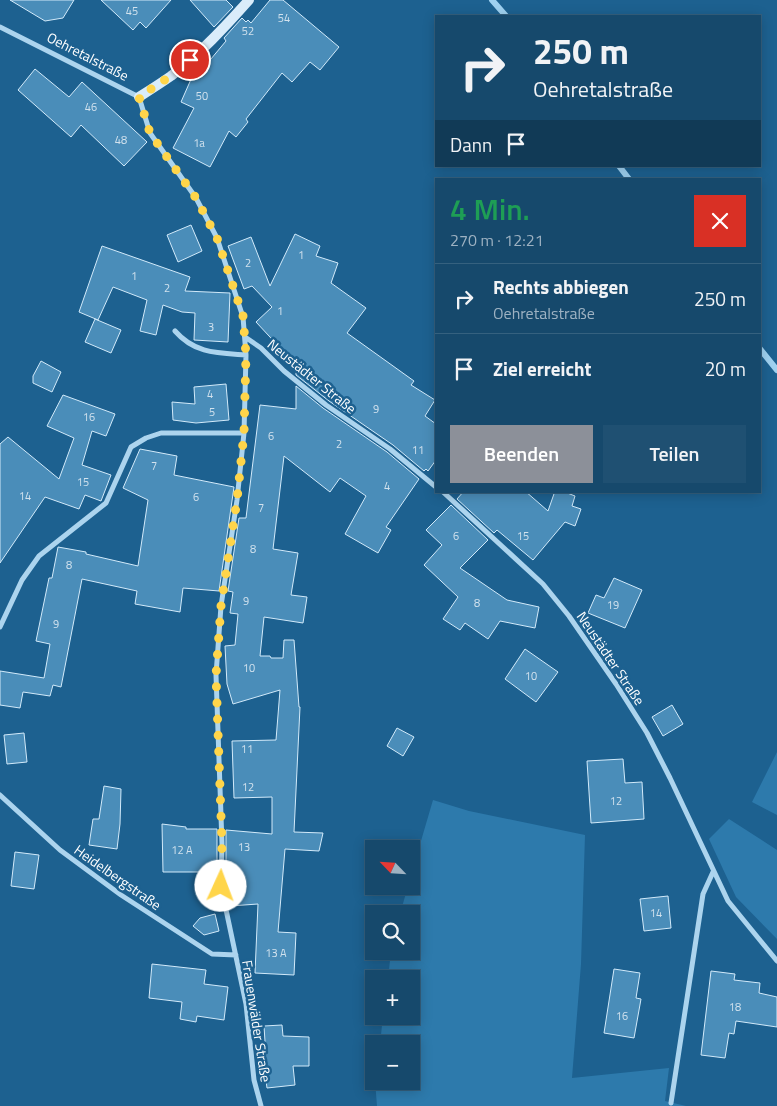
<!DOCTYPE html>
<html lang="de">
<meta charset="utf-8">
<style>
:root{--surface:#16496c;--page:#1f5072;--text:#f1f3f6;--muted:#9eb2c2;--line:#35617f;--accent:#8c9099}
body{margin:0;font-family:"Titillium Web",sans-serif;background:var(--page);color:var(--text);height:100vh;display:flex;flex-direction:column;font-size:19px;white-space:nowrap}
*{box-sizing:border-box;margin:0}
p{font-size:16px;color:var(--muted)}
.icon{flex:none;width:28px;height:28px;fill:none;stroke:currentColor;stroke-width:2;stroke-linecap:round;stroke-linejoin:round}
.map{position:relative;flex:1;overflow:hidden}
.details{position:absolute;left:435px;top:178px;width:326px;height:315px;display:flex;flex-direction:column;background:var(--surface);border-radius:0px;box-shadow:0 2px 12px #0003,0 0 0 1px var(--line)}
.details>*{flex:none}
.hud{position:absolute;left:435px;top:15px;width:326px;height:152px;border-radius:0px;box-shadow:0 2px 12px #0003,0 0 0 1px var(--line);background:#16496c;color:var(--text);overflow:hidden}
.needle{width:32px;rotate:295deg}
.controls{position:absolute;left:365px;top:840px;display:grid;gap:10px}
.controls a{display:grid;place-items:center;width:55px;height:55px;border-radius:0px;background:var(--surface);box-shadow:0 2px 12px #0003,0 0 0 1px var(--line);font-size:25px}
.pin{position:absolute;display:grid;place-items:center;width:42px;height:42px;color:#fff;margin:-21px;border:2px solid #fff;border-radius:50%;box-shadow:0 1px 5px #0007}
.me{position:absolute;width:55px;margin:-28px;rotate:2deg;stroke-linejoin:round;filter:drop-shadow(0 0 4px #0008)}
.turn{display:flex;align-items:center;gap:18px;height:105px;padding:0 15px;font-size:22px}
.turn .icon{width:65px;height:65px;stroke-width:2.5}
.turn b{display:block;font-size:35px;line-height:42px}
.then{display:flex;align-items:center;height:48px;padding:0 15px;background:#0003;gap:10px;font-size:19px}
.round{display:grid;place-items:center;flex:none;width:52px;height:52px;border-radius:0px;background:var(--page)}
.overview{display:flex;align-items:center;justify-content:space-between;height:85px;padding:0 15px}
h1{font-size:30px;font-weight:600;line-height:38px;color:#1e9e55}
.primary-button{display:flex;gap:10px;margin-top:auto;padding:10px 15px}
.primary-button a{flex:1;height:58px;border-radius:0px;background:var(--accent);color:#fff;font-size:20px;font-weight:600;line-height:58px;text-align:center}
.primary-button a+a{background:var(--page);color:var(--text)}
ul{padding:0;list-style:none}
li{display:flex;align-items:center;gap:15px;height:70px;padding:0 15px;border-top:1px solid var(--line)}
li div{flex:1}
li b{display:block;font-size:19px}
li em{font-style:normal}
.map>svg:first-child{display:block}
.green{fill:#2d7aac}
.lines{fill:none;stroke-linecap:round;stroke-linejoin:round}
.stream{stroke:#9fd1f0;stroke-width:6}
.building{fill:#4a8db9;stroke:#d2eafa}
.street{stroke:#acd4ee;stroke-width:5}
.secondary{stroke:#d9ecfa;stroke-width:10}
.route{stroke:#ffd54a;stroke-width:9;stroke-dasharray:0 16.2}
.labels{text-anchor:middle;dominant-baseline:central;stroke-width:5;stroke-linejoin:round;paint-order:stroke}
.number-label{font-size:11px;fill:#d2e2ee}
.street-label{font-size:14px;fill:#fff;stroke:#1d6190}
</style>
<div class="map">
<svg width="777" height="1106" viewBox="0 0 777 1106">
<rect width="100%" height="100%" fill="#1d6190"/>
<path class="green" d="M777 752V815L752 802Z
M433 800 469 811 585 835 581 964 572 1078 669 1068 665 1101 686 1106H377L375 1081H411V1044H380L383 1016H411V979H388L391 951H411V914H400L408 886H411V875Z
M729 819 777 850V939L736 897 709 839Z"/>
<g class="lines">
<path class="stream" d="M492 0 506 16
M619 166 629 179
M760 349 777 370"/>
</g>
<path class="building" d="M10 0H74L63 18 45 21Z
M101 0H171L146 28 140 22 133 30Z
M190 0H226L233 7 214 27Z
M270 0H283L339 47 320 70 310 62 292 82 282 73 246 119 248 122 236 137 229 131 210 167 173 148 194 108 181 102 192 77 195 78 226 41 224 38 242 18 246 22 248 20 251 23Z
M35 69 69 97 82 82 147 142 124 166 81 125 71 137 18 90Z
M191 225 202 251 178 262 167 235Z
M295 234 320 246 316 256 338 263 331 283 366 308 347 333 414 381 411 385 435 400 425 416 436 424V460L428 471 426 469 424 471 393 445 329 401 296 375V365L256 322 272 307 252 286 244 289 228 246 251 237 270 286Z
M102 246 190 277 185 291 230 293 228 342 194 340 195 313 182 312 163 305 156 335 140 331 147 300 113 287 98 320 79 312Z
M95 319 121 330 111 353 85 342Z
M41 361 61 372 52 392 33 383V376Z
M226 384 229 420 196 423 173 420 172 402 195 404 194 387Z
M296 386 323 408 387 452 419 479 386 527 391 530 378 553 345 534 366 496 340 478 330 492 284 456 273 549 298 553 291 595 307 597 303 623 264 617 260 656H270L271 658H283L284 640H294L299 707H300L294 832 323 833 319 851 285 849 278 932 296 933 294 975 255 973 258 904 230 906 226 888 227 872H226V830L272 834V797L234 798 232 741 276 740 280 690 233 704 227 684 225 646 235 645 238 614 230 613 233 592 228 591 239 518H246L260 405 296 409Z
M63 395 115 414 106 436 92 431 82 465 111 475 101 501 85 495 79 509 45 497 0 563V444L8 437 59 479 74 438 47 426Z
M140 449 177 456 174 475 234 487 219 591 183 588 180 612 135 604 137 591 82 579 61 687 53 685 50 696 23 692 20 708 0 705V671L44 678 50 644 36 641 49 578H52L58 547 86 552V554L138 566 148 500 123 488Z
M464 491H525L548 511 555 491H562L575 496 572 506 581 509 575 526 565 522 533 560 497 530 494 533 457 499Z
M451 505 488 540 460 568 507 600 539 607 535 628 500 621 488 639 465 623 460 630 443 619 458 597 424 565 442 545 426 530Z
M614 578 642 590 625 628 588 613 596 595 604 598Z
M525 649 558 672 536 702 505 679Z
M672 705 683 724 663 736 652 717Z
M397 728 414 737 403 756 387 746Z
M24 733 27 762 7 764 4 735Z
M623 759 625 783 642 782 644 819 591 823 587 761Z
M104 786 121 789 120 824 117 849 89 845 93 819H99Z
M162 824 186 827V829H217V872H163Z
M15 852 39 855 34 889 11 886Z
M668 896 671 928 644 931 640 899Z
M215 914 219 931 204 935 193 926 200 918Z
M152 964 206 970 204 984 228 987 224 1020 197 1016 196 1022 180 1019 182 1002 149 998Z
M614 969 640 973 636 998 641 999 634 1038 604 1033Z
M711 971 735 974 734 980 760 983 759 993 777 997V1027L736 1021 734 1034 729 1033 725 1058 701 1055Z
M282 1025 283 1036 309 1037V1066H293L295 1085 267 1088 263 1058 266 1057 264 1026Z"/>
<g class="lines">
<path class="street" d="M0 27 139 97 150 133 196 198 217 238 243 317 246 355 244 433 237 500 221 606 216 675 222 844 221 886 246 1004 254 1080 261 1106
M175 331C195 354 218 353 246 355
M245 337 261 348 284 371 326 405 390 449 436 487
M442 491 543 584 569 616 616 684 647 733 670 778 728 901 777 961
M0 627 22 580 39 556 106 503 131 447 146 438 161 433H244
M0 795 60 850 121 895 212 954 236 955
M671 1103 703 894 713 872"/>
<path class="secondary" d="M139 97C150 90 161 83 171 76 200 54 225 27 249 0"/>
</g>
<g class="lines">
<path class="route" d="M190 60 172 75 139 97 150 133 196 198 217 238 243 316 246 355 244 433 237 500 221 606 216 675 222 844 221 886"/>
</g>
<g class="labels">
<g class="number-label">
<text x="132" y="11">45</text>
<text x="284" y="18">54</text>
<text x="248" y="31">52</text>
<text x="202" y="96">50</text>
<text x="91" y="107">46</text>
<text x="121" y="140">48</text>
<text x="199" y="143">1a</text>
<text x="301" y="255">1</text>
<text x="248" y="263">2</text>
<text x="134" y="276">1</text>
<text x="167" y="288">2</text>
<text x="280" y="311">1</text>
<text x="211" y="327">3</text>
<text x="210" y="394">4</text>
<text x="376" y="409">9</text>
<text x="212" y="412">5</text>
<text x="89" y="417">16</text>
<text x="271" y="436">6</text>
<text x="339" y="444">2</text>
<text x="418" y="450">11</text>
<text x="154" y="466">7</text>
<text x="83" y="482">15</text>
<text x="387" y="486">4</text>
<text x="25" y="496">14</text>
<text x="196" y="497">6</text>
<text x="261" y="508">7</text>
<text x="456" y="536">6</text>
<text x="523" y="536">15</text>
<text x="253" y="549">8</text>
<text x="69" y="565">8</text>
<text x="246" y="601">9</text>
<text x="477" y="603">8</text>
<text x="613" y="605">19</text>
<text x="56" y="624">9</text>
<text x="249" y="668">10</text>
<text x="531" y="676">10</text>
<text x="247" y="749">11</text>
<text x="248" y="787">12</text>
<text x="616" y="801">12</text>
<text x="244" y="847">13</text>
<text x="182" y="850">12 A</text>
<text x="656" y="913">14</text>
<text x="276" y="953">13 A</text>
<text x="735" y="1007">18</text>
<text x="622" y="1016">16</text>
</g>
<g class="street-label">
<text transform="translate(88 56) rotate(27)">Oehretalstraße</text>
<text transform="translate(312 376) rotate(39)">Neustädter Straße</text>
<text transform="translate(611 658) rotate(56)">Neustädter Straße</text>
<text transform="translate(118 877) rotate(35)">Heidelbergstraße</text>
<text transform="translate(257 1021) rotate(81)">Frauenwälder Straße</text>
</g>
</g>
</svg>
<div class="controls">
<a><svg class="needle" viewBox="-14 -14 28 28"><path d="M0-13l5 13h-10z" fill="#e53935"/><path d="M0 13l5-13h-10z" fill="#9eb2c2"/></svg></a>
<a><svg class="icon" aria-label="search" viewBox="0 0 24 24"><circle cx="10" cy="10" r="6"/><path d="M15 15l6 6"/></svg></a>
<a>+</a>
<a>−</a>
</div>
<div class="pin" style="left:190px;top:60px;background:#d93025"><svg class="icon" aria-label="arrive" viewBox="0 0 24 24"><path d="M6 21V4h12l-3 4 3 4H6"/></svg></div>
<svg class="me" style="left:221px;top:886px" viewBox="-20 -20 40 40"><circle r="19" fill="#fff"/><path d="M0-13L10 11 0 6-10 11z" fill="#ffd54a"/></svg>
<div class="hud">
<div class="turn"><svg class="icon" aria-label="right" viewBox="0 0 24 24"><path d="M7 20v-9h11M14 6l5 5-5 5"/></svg><div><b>250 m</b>Oehretalstraße</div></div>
<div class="then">Dann<svg class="icon" aria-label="arrive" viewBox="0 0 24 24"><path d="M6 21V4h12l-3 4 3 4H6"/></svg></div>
</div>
<section class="details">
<div class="overview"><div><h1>4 Min.</h1><p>270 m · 12:21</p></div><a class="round" style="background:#d93025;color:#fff"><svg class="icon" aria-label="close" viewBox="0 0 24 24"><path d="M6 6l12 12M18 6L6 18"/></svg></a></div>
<ul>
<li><svg class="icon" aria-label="right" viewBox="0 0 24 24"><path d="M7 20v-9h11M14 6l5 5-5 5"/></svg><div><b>Rechts abbiegen</b><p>Oehretalstraße</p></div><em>250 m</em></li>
<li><svg class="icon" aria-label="arrive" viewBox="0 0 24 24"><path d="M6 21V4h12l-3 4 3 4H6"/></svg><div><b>Ziel erreicht</b></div><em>20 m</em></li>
</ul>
<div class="primary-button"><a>Beenden</a><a>Teilen</a></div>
</section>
</div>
